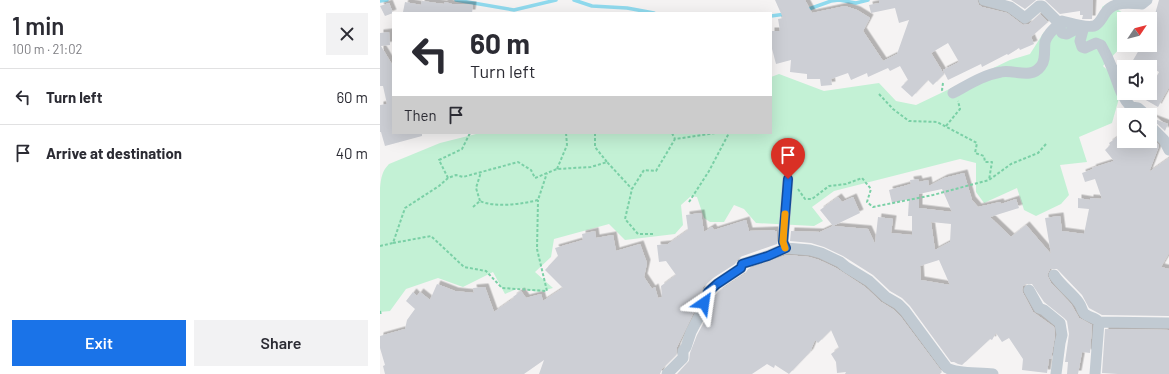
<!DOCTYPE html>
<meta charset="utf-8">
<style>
:root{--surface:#fff;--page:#f2f2f3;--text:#2b2b33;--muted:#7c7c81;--line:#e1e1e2;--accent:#1a73e8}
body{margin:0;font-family:Barlow,sans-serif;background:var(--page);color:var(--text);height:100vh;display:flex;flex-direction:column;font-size:15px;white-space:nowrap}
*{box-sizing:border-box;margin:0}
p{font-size:13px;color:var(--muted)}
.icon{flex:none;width:22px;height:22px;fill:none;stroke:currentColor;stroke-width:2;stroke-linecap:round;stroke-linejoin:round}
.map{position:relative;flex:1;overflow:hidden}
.side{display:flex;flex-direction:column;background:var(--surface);width:380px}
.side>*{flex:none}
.hud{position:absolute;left:12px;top:12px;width:380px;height:122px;border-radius:0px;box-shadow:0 4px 16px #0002;background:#fff;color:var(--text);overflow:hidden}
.needle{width:26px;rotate:55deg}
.fabs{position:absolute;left:737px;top:12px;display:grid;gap:8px}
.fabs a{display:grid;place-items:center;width:40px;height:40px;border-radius:0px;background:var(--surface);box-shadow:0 4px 16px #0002;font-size:20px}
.pin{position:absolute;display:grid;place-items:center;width:34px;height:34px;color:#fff;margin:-41px -17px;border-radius:50% 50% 50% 0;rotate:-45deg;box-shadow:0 0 4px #0007}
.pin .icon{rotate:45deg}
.me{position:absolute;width:44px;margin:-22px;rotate:32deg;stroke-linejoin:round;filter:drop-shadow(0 0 3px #0008)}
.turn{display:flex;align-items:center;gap:14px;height:84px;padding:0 12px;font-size:18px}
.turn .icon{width:52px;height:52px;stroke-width:2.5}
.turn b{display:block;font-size:28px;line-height:34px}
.then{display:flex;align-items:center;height:38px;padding:0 12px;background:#0003;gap:8px;font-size:15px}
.round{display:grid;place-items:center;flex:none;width:42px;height:42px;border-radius:0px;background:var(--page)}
.head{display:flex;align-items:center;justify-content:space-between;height:68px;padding:0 12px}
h1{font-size:24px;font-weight:600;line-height:30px}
.action{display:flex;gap:8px;margin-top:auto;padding:8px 12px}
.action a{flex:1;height:46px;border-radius:0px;background:var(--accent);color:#fff;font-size:16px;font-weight:600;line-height:46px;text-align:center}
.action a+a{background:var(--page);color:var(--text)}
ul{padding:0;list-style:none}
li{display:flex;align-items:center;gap:12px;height:56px;padding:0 12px;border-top:1px solid var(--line)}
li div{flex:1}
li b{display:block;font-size:15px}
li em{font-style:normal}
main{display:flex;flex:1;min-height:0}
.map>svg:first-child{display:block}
.green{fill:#c3f1d5}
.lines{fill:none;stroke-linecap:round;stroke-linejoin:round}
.stream{stroke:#90daee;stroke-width:3.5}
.building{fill:#cdcfd5;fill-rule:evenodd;filter:url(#shadow)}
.path{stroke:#7ad0a6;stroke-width:2;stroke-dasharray:3 2;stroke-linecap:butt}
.minor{stroke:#c1cad2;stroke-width:11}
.route-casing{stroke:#114b97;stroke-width:10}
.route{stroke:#1a73e8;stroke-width:7}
.slow{stroke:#f59e0b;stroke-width:7}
</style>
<main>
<section class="side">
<div class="head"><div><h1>1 min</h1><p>100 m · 21:02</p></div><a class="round"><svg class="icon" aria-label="close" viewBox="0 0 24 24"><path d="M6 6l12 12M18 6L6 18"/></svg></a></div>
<ul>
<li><svg class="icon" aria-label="left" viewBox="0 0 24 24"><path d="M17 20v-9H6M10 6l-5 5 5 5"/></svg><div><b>Turn left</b></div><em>60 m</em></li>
<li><svg class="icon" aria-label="arrive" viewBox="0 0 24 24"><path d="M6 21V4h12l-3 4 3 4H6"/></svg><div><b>Arrive at destination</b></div><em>40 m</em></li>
</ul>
<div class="action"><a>Exit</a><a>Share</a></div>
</section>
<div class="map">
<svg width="789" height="374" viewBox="0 0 789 374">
<defs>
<filter id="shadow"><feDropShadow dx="3.5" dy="-3.5" stdDeviation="0" flood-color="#0004"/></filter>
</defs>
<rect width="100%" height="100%" fill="#f5f3f3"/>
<path class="green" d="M728 3 752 19H744V44L723 66 743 84 732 123 699 137 707 162 680 165 689 195 681 204 656 216 644 210 637 188 604 203 596 192V163L580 159 454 191 432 207 443 221 434 226 376 223 364 209 354 205 344 222H330L324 218 317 197 311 196 301 205 303 225 295 234 245 240 229 224 174 239 171 257 155 272 173 288 158 292 139 288 125 294 113 272 83 287 58 278 26 289 10 311 0 312V188C1 178 2 171 9 164L60 143 100 133H391V77L399 74 444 91 499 83 516 101 536 105 630 60 650 54 664 32 692 18 709 31 722 26V7Z"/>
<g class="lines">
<path class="stream" d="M76 0 134 10 176 0
M194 0 212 6 247 8 274 13
M0 1 7 0
M426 10 451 1 459 0 476 3 488 0
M391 16 406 14"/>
</g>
<path class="building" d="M395 0H425L432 13 465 6 477 10 490 18 483 31 503 61 517 54 529 20 519 23 515 8 491 13 489 5 499 3V0H597L599 5 602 7 627 13 643 25 649 24 660 14 668 22 651 37 654 44 640 50 639 48 628 55 627 54 602 67 601 64 568 80 563 70 579 62 568 43 551 53 564 74 553 85 548 80 532 97 521 87 528 80 520 66 510 71 508 68 488 77 487 73 471 80 468 73 451 79 452 85 441 86 440 79H427V74L410 72 411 60 396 64 391 45V31H400L398 19 403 18Z
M631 0H656L645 9Z
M665 0H713L712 19H702L703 15H700V11L680 14Z
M779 0H789V87L778 107 764 99 767 93H770V88L779 72 763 62 761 67H749L762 45H770V32Z
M42 1 64 4 65 2 72 4 93 5 92 13H29L23 12 25 2 41 5Z
M9 3 13 13 5 16 0 6Z
M9 32 10 45 1 46 13 66V133H42V136L5 146 1 132H0V105L7 104 3 86H0V33Z
M772 118 788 124 785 131 772 119Z
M744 135V141H770V136L778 144 779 146 769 172 789 158V253L781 267 789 269V316L722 315 709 308 702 295 679 271 677 269H670L667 275 671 283 691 304 699 318 712 325 710 353 702 352 698 374H687L688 362H685L689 334 687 321 684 318 664 302 652 284H646L643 286 642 290 643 293 653 312 674 327 675 335 671 359H669L667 373 642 370 643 359 629 338 622 342 616 333 612 340 610 339 582 365 578 364 574 362H571L530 306 522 298 510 291 493 275 463 256 444 247 431 243 410 241 411 231 440 232 453 226 488 229 495 244 498 217 513 219 511 233 532 235V216H528L529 199 512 203 509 190 531 184 530 180 538 179 539 182 548 180 549 186 564 178 584 173 592 200 598 207 620 202 621 204 636 199 639 208 610 217 631 237 646 225 671 254 665 218 680 216 682 231 704 234 709 209 698 208V198L710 200V198L722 199 715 179 705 182 702 173 713 169 712 168 734 161 725 150 730 145 729 143 739 136 740 138ZM562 189 572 212 539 208V194ZM551 222 571 224 570 242 555 250ZM559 260 570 285 541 280 540 266Z
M458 197 462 202 473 197 480 213 453 226 440 210Z
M321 213 324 232 332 227 334 230 366 220 369 231 395 230V232L397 231V244L360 257 357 260 355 264 333 278 323 287 315 310 297 347 296 355 282 369 280 374H159L164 360 144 374H5L3 366 5 365 0 348V336L25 329 27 320 35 309 26 301 33 292 37 296 40 292 50 300 57 284 75 291 94 293 93 288 105 287 114 312 134 298 133 297 141 291 146 298 161 294 163 301 183 288 165 270 178 256 175 248 203 240 202 234 215 231 216 238 233 235 236 251 260 244 267 263 264 277 272 289 275 287 278 298 282 297 281 286 296 275 286 261 279 262 277 245 288 244 308 230 306 215Z
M407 255 429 257 439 260 456 268 485 287 501 302 514 310 520 316 562 372 560 374H465L466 372 457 373 456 362 451 354 459 348 451 330 438 343 435 340 430 352 409 374 395 365 394 368 387 364 372 374H297L309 361 310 353 317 335 328 315 334 296 341 290 365 274 368 269Z
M725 329 789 330V374H738L722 373Z"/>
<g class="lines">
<path class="path" d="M563 83 562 90 563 91
M499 94 513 109 529 121 557 122 597 143 595 153 604 156 605 162H612L609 180
M566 126 580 109 578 101
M215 133V147L227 162
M292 133 295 139
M177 169 187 145 186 133
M401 170 402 156
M68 178 59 160 82 149 90 133
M418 189 425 199H432L449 186 466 184 482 178 491 189 487 202 493 207 553 195 609 180 631 164 658 153 666 144
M100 201 96 188 101 172
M309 202 329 171 349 133
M93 207 100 201C115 208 143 204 158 200L167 173
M273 234H258L245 219 252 189 264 170 276 171 295 139 336 133
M13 243 51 236 84 267 106 271 122 288 167 291 157 249 158 200
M0 246 13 243 25 208 59 186 68 178 76 175 83 177 138 162 151 170 155 178 177 169 211 167 227 162 252 189
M0 311 1 315"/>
<path class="minor" d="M604 0 630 7 645 18 659 6H662L676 20 682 33 687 34 700 27 703 30 700 41 702 47 705 48 716 43 721 45C725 52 729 60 732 68 738 82 740 96 751 107L758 108 766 115
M573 93C588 85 603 75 621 72 634 69 651 80 661 66 666 60 664 50 665 42 667 34 676 27 682 21 691 23 704 28 714 26 720 24 722 17 726 12 734 1 750 3 762 4L767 0
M770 126 784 140 789 150
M406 248 403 242 408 179
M674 275C681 286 692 293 699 303 702 307 702 312 705 314 710 318 715 317 719 322
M649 290 659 308 664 310 680 323 682 335 680 343 676 374
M287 374 303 358V351L306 347 311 332 321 313 328 292 337 284 361 268 362 264 387 256 406 248 430 250 441 253 460 262 466 267 489 281 506 297 518 304 525 311 567 368C578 374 599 372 613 374
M715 374 719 322 789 323"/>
</g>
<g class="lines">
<g class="route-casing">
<path id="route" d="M324 303 328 292 337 284 361 268 362 264 388 256 406 248 403 242 408 179"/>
</g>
<use href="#route" class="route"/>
<path class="slow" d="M405 214 403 242 405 248"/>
</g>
</svg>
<div class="fabs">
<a><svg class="needle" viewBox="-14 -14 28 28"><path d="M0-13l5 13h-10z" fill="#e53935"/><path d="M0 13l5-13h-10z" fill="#7c7c81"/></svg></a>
<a><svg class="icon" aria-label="sound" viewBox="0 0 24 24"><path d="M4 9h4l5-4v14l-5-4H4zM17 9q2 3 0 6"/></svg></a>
<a><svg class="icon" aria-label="search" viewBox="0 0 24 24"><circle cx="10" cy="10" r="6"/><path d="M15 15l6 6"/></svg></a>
</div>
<div class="pin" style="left:408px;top:179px;background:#d93025"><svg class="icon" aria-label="arrive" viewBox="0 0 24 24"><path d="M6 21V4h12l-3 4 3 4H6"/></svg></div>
<svg class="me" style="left:324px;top:303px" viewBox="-20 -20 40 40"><path d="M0-17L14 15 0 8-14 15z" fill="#1a73e8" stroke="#fff" stroke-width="4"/></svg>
<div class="hud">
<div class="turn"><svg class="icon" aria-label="left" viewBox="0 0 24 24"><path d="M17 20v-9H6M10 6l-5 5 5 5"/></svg><div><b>60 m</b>Turn left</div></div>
<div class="then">Then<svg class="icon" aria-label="arrive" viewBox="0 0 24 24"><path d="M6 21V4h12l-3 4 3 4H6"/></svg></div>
</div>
</div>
</main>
